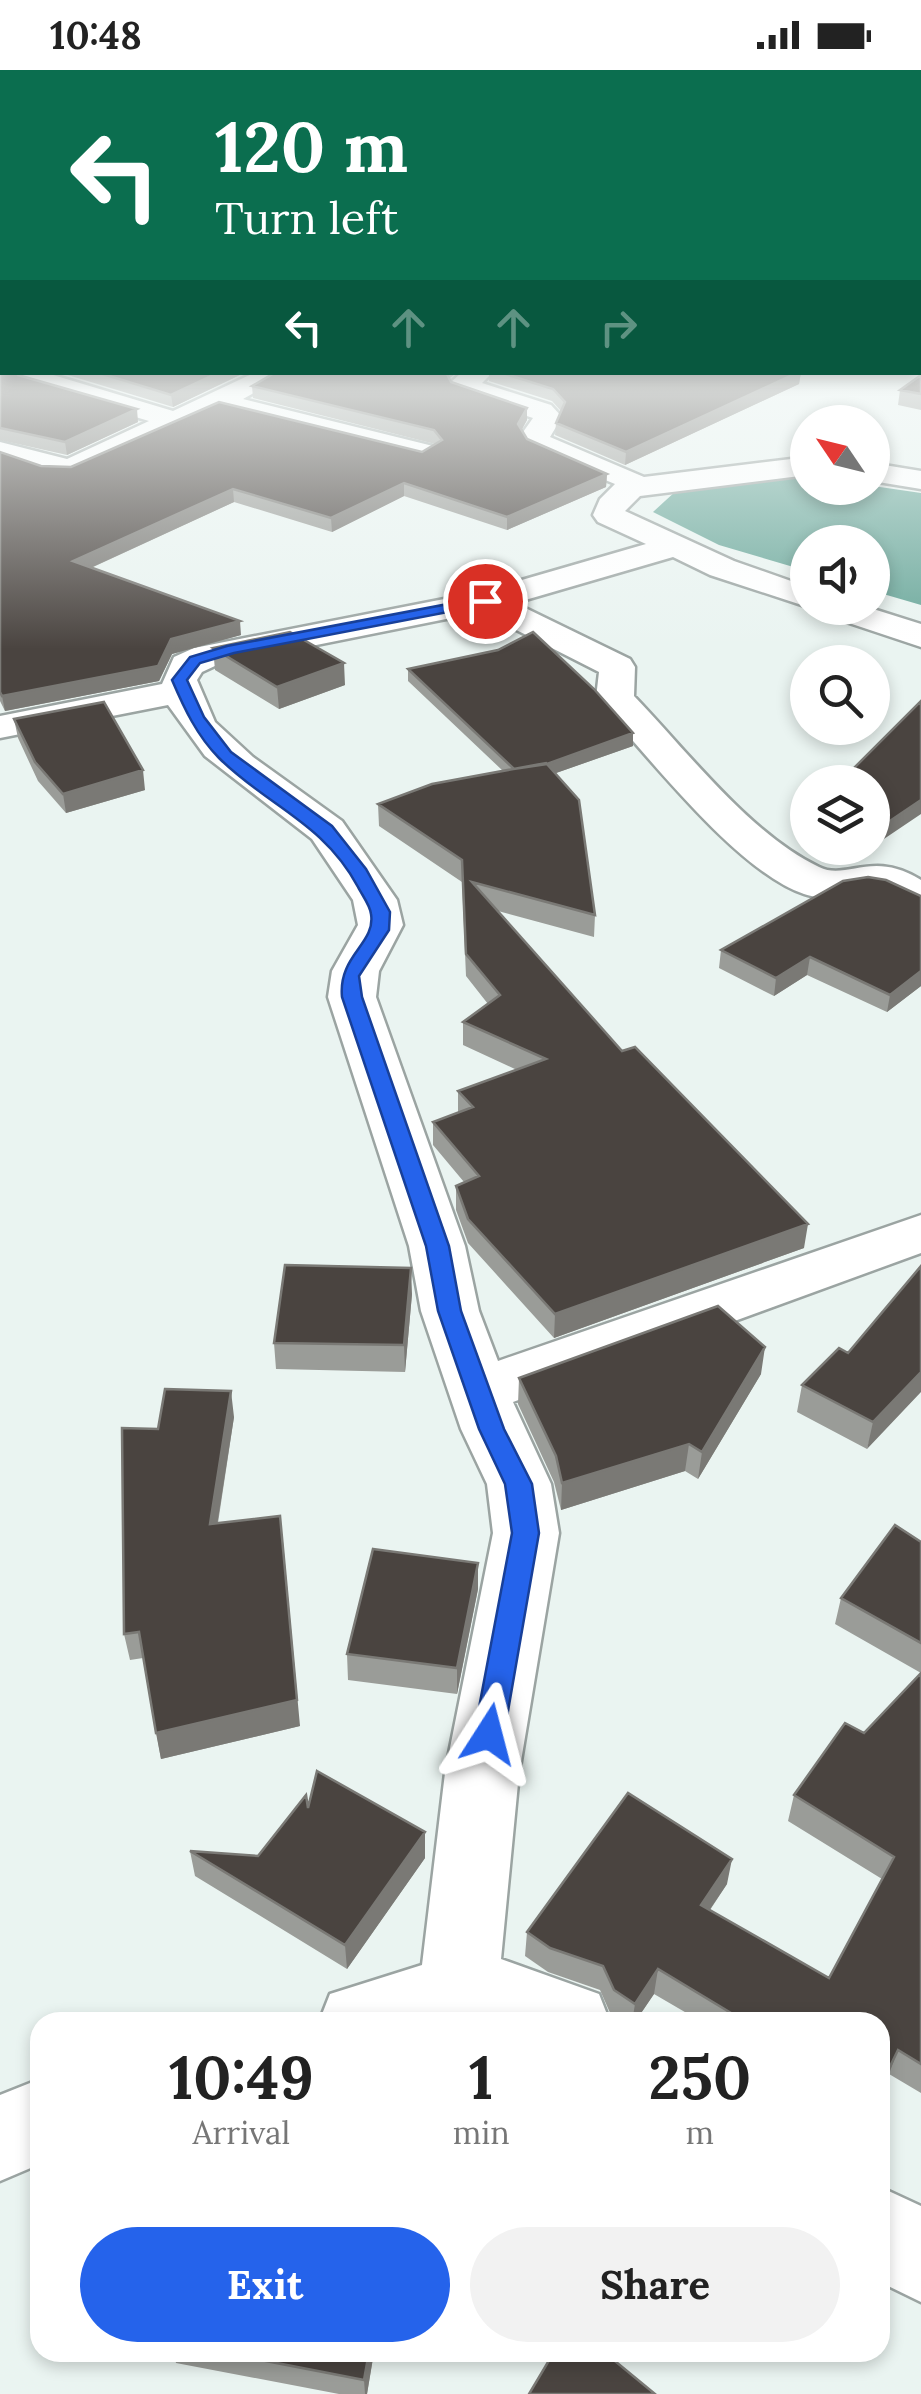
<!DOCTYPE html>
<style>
:root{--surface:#fff;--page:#f2f2f2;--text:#222;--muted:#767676;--accent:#2563eb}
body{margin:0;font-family:Lora,serif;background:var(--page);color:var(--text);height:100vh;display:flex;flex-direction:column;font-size:38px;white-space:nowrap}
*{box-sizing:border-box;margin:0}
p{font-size:32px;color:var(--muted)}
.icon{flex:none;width:55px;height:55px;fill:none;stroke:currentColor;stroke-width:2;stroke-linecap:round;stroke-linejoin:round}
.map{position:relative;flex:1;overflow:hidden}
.panel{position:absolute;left:30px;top:1942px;width:860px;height:350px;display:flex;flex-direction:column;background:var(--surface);border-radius:30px;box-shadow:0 5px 15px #0003}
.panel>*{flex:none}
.hud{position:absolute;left:0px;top:0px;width:922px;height:305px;box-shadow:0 5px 15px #0003;background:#0b6e4f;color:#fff;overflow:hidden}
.needle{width:65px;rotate:305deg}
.controls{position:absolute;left:790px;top:335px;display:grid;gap:20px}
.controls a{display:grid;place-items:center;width:100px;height:100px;border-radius:50%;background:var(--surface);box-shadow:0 5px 15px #0003;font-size:50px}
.pin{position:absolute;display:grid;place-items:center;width:85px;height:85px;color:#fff;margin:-42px;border:5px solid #fff;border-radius:50%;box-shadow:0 2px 10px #0007}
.me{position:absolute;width:110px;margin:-55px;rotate:9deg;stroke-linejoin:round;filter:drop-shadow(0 0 8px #0008)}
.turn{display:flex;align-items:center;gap:35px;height:210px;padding:0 50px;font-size:45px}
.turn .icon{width:130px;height:130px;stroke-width:2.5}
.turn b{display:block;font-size:70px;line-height:85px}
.lanes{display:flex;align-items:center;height:95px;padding:0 50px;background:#0003;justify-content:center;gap:50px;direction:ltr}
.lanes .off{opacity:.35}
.eta{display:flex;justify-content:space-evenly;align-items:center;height:170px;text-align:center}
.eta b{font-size:60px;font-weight:700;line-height:70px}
.cta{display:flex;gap:20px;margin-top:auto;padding:20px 50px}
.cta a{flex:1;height:115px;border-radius:60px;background:var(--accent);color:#fff;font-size:40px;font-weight:700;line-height:115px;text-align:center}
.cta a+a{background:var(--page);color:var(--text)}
.status{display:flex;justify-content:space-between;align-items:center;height:70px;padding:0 50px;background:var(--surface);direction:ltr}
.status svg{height:28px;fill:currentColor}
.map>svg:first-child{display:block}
.water{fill:#6aa79a}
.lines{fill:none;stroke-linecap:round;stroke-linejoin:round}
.minor-casing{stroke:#9ba4a2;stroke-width:5}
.minor{fill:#fff;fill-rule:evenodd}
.wall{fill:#9a9c98}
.shaded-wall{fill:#7a7975}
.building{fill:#4a4440;stroke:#7a7975;stroke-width:2.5}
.route{fill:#2563eb;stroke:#184099;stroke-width:2.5}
</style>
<div class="status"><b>10:48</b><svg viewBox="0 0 49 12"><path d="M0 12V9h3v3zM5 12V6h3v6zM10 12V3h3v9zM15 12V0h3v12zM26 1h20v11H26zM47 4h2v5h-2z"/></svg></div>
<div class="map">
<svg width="921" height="2324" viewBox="0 0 921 2324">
<rect width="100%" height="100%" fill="#eaf4f1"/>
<path class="water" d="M761 403 807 409 808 418 873 416 921 423V535L873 521 872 472H808L807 501 719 475 653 442 677 420Z"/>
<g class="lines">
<g class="minor-casing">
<path id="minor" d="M920 254 921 255V271L920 270Z
M20 302H43L173 341 256 302H292L243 329 433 376 438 382 423 391 220 340 71 407 44 405 0 391V372L67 389 149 351 21 313Z
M462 302H493L482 313 551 335 562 347 550 367 644 407 808 387V405L640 426 625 441 734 491 808 517 811 538 710 505 673 487 515 533 630 589 635 597 634 626C687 681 750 764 819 797 847 811 872 779 921 810V842C905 838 888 821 873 820 850 820 826 832 804 824 738 802 651 689 602 636L596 628 599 602 481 542 217 595 202 602 197 610 215 652 253 687 342 751 397 830 403 855 379 901 376 927 465 1176 479 1241 498 1291 921 1145V1183L513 1332 551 1414 559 1463 519 1703 501 1889 599 1924 610 1952H319L330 1924 422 1895 445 1703 493 1463 487 1414 461 1359 421 1241 409 1176 328 927 332 901 358 855 353 830 312 769 205 686 168 635 0 668V646L162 614 174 587 194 578 480 522 646 474 598 452 593 445 600 429 615 414 528 378 521 365 533 348 452 321 448 315Z
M872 393 921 401V419L872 411Z
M820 538H870L921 554V577L825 545Z
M40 2009V2094L0 2111V2025Z
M880 2117 921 2136V2232L880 2212Z"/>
</g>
<use href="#minor" class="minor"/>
</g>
<path class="wall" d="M0 253 18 305 138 352 67 385 0 370Z
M58 302H246L173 337Z
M457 302 449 309 451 312 527 338V350L521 360 527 369 607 404 606 417 507 460 404 426 332 462 234 432 91 498 241 565 172 584 159 611 5 641 0 631V382L41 396 71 397 422 382 435 374 253 328 252 316Z
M489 302H801L799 314 625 395 555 365 556 353 561 341 552 331 489 311Z
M921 305V340L898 335 900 320Z
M213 578 345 615 279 639 215 600Z
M408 599 633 663V676L556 703 595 845 594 867 498 841 622 981 804 1178 554 1268 468 1173 456 1140V1116L464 1112 433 1075V1052L458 1043V1021L517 1000 463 975V952L488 934 466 906 462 812 379 756 378 734 503 701 408 611Z
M14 649 145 720 66 743 38 711 18 668Z
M921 826V916L887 942 807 905 774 926 719 898 721 880Z
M921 1196 867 1379 797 1342 802 1315 848 1283Z
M412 1224 405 1302 276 1299 274 1273Z
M761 1304 698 1409 685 1401 561 1440 554 1412 518 1334 519 1308Z
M234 1347 218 1453 300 1656 161 1689 143 1588 130 1590 124 1564 158 1359Z
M921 1472V1603L835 1554 841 1528Z
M478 1493V1519L457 1624 348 1610 347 1584Z
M921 1603V2023L889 2004 880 1952H702L654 1924 635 1952H623L611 1945 600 1920 548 1902 525 1886 527 1862 727 1814 710 1840 829 1908 882 1809 788 1751 794 1725 864 1663Z
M308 1738 425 1762V1788L347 1899 195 1806 190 1781 258 1786Z
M173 2282H374L367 2324H339L176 2293Z"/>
<path class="shaded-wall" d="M220 302H246L173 337 171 325Z
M799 302H801L799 314 625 395 626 382Z
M527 338V350L518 367V354Z
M137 339 138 352 67 385 65 372Z
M607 404 606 417 507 460V447Z
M404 413V426L332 462 331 448Z
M233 419 234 432 75 505 73 491Z
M240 551 241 565 172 584 159 611 5 641 2 626 171 569Z
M344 593 345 615 279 639 277 617Z
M633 663V676L519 716V704Z
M143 700 145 720 66 743 63 724Z
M921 730V744L872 777V763Z
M810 887 807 905 774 926 776 908Z
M921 901V916L887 942 890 925Z
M808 1154 804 1178 554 1268 555 1244Z
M411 1198 412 1224 405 1302 404 1275Z
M765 1277 761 1304 698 1409 702 1382Z
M921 1302V1322L867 1379 873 1352Z
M231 1321 234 1347 213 1481 210 1454Z
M689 1374 685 1401 561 1440 562 1413Z
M283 1472 300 1656 161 1689 156 1663Z
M478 1493V1519L457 1624V1598Z
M425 1762V1788L347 1899 345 1875Z
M732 1789 727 1814 696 1860 701 1835Z
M658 1899 654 1924 635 1952H632L635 1934Z
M898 1980 889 2004 880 2023V2017Z
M369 2282H374L367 2324H365L364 2310Z"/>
<path class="building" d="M0 253H2V302H18V305L137 339 65 372 0 358Z
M96 302H220L171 325Z
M276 302H446L451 312 527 338 518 354 527 369 607 404 507 447 404 413 331 448 233 419 73 491 240 551 171 569 158 596 2 626 0 622V382L41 396 71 397 219 332 422 382 442 370 434 360 252 316Z
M499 302H799L626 382 556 353 565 332 553 319Z
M921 305V324L900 320Z
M290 562 344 593 277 617 213 578Z
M533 562 594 619 633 663 547 694 514 699 408 599 498 580Z
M921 631V730L872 763V712H840Z
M104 632 143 700 63 724 35 692 14 649Z
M546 693 579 730 595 845 472 812 622 981 635 977 808 1154 555 1244 468 1149 456 1116 479 1106 433 1052 473 1037 458 1021 546 989 463 952 500 925 466 884 462 790 378 734 432 714Z
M868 807 886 810 921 826V901L890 925 810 887 776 908 721 880 843 811Z
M285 1195 411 1198 404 1275 274 1273Z
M921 1196V1302L873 1352 802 1315 839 1278 848 1283Z
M718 1236 765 1277 702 1382 689 1374 562 1413 556 1386 519 1308Z
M165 1319 231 1321 210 1454 280 1446 297 1630 156 1663 139 1562 124 1564 122 1358 158 1359Z
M895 1455 921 1472V1573L841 1528Z
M373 1479 478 1493 457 1598 347 1584Z
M921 1603V1994L898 1980 880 2017V1952H746L658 1899 635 1934 614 1920 603 1896 550 1878 527 1862 628 1723 732 1789 701 1835 829 1908 894 1787 794 1725 845 1653 864 1663Z
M317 1701 425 1762 345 1875 190 1781 258 1786 306 1725 308 1738Z
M220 2282H369L364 2310Z
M554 2282H604L655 2324H529Z"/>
<linearGradient id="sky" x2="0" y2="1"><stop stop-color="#75afc9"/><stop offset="0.44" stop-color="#f6faf9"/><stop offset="1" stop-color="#f6faf9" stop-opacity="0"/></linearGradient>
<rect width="921" height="579" fill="url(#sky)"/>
<path class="route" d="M485 527 490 534 234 583 200 593 187 610 204 647 231 682 332 756 366 799 390 842 389 860 359 906 362 927 449 1176 461 1241 504 1359 532 1414 539 1463 504 1664 499 1673 489 1677 478 1673 474 1664 512 1463 505 1414 479 1359 438 1241 426 1176 342 927C338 885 376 874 371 844 370 835 362 825 358 817 323 752 267 736 219 688 197 666 184 638 172 610L190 587 227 576Z"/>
</svg>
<div class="controls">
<a><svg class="needle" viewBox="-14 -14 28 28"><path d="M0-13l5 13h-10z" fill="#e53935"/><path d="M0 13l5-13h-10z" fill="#767676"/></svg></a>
<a><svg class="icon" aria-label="sound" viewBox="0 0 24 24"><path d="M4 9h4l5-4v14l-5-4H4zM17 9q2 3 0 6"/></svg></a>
<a><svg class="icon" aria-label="search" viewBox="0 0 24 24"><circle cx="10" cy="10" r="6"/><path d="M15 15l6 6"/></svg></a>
<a><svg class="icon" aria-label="layers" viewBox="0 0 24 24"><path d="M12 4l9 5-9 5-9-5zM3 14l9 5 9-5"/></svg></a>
</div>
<div class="pin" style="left:485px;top:531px;background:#d93025"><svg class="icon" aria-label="arrive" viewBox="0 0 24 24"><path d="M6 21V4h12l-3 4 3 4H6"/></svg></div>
<svg class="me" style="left:489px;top:1664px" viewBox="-20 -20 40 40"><path d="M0-17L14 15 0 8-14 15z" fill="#2563eb" stroke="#fff" stroke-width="4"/></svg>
<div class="hud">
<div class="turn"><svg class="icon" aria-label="left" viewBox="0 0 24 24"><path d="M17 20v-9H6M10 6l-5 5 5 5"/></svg><div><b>120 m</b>Turn left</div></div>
<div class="lanes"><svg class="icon" aria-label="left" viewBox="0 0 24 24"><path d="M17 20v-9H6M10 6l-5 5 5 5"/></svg><svg class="icon off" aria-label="ahead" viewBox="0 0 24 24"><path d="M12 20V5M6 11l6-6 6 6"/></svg><svg class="icon off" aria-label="ahead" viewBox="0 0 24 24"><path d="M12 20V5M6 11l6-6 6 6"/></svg><svg class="icon off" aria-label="right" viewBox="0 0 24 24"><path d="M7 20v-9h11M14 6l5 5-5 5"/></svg></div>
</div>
<section class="panel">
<div class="eta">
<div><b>10:49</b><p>Arrival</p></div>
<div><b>1</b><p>min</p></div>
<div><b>250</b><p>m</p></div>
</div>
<div class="cta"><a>Exit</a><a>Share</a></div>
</section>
</div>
